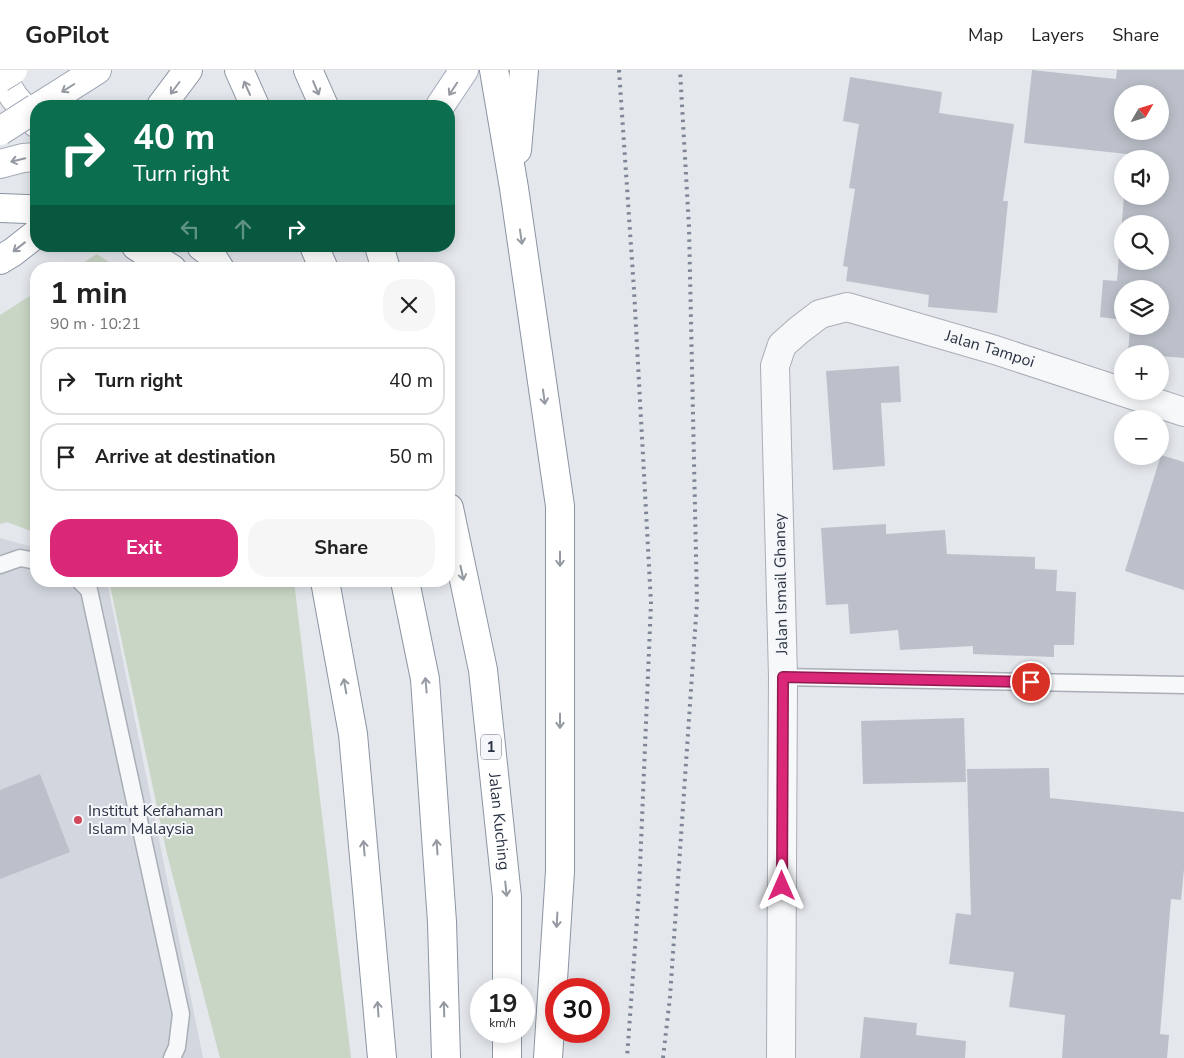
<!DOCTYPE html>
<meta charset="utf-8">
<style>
:root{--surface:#fff;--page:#f6f6f6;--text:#222;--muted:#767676;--line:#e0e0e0;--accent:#db2777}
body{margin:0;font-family:"Nunito Sans",sans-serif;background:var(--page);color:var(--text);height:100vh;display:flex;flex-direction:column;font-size:19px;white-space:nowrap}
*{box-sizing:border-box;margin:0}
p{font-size:16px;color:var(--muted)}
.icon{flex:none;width:28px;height:28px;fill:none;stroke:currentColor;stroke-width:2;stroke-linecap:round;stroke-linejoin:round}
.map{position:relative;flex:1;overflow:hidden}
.drawer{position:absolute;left:30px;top:192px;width:425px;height:325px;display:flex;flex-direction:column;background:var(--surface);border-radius:20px;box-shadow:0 2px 12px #0003}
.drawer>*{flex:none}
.guide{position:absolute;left:30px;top:30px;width:425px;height:152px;border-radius:20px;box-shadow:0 2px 12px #0003;background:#0b6e4f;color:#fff;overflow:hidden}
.needle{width:32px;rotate:51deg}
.buttons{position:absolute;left:1114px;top:15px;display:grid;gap:10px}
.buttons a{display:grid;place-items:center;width:55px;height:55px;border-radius:50%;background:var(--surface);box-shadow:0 2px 12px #0003;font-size:25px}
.speed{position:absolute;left:470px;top:908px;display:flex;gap:10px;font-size:25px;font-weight:700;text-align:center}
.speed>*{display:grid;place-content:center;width:65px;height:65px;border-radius:50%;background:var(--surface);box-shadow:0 2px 12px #0003;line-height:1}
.speed small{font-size:12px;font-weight:400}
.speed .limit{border:8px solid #d22;background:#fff;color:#111}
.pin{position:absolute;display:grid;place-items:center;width:42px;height:42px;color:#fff;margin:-21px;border:2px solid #fff;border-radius:50%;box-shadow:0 1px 5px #0007}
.me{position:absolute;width:55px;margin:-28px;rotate:0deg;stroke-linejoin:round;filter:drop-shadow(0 0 4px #0008)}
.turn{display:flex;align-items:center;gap:18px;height:105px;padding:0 20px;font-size:22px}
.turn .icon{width:65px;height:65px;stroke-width:2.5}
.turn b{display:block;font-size:35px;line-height:42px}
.lanes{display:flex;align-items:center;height:48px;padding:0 20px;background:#0003;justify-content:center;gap:25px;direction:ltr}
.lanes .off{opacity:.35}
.round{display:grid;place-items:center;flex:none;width:52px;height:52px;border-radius:20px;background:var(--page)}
.overview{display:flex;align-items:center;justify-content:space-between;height:85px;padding:0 20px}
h1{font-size:30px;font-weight:700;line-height:38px}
.button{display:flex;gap:10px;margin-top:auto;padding:10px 20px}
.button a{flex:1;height:58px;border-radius:20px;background:var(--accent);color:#fff;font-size:20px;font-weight:700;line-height:58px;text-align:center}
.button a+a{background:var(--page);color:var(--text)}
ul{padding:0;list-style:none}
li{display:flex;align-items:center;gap:15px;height:68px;margin:0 10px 8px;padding:0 10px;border:2px solid var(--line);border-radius:20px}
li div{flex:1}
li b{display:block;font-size:19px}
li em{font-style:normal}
header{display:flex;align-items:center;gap:30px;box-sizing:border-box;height:70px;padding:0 25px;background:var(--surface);border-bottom:1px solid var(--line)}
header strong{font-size:24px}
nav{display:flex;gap:28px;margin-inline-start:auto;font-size:18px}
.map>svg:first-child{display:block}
.built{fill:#d2d6de}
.green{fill:#c9d6c5}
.building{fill:#bbc0ca;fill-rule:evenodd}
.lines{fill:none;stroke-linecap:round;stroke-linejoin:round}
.lane-casing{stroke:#a9aeb7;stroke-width:19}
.street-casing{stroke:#a9aeb7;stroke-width:30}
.primary-casing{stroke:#a3abb8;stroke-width:30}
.highway-casing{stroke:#8b94a3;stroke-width:30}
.lane{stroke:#f7f8fa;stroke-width:16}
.street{stroke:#f7f8fa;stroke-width:28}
.primary{stroke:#fff;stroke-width:28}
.highway{stroke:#fff;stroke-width:28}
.rail{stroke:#7d8696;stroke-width:4;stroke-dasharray:2.5 5;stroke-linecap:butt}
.primary-bridge-casing{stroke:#a3abb8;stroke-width:30;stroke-linecap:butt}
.primary-bridge{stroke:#fff;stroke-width:28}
.oneway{stroke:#959aa2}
.route-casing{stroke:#8e194d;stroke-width:12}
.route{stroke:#db2777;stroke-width:9}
.poi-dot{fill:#d1495b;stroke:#f4f6f9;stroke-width:2}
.labels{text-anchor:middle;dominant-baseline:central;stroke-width:4;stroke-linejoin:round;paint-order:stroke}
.shield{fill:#f4f6f9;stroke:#676e7b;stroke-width:1}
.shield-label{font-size:15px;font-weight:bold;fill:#2b3445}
.street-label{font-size:16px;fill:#2b3445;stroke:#f4f6f9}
.poi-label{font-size:16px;fill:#2b3445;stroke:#f4f6f9;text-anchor:start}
</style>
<header>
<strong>GoPilot</strong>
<nav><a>Map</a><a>Layers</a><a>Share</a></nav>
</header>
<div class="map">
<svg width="1184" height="988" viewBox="0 0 1184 988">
<rect width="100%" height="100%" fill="#e4e7ec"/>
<path class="built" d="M0 468 36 478V511H107L203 988H0Z"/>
<path class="green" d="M97 184 119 199H73Z
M36 222V463L7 452 0 454V245Z
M109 511H294L351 988H220L167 784Z"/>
<path class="building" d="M1032 0 1116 9 1117 0H1184V288L1160 286V284H1128L1130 256H1160V219H1122V250L1100 247 1103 210 1117 211 1124 126H1160V89H1127V84L1024 73ZM1122 24H1160V61H1122ZM1122 154H1160V191H1122Z
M850 7 942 22 939 43 1014 54 1003 131H1008L997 243 928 237 929 225 846 211 848 197 843 196 855 119 849 118 859 54 843 51Z
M899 296 901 332 881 333 885 396 833 400 826 301Z
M1161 385 1184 392V520L1125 501Z
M886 454V464L945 460 947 484 1035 487V499L1057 500 1056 521 1076 522 1074 575H1054V587L973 584V576L900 580 898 560 850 564 848 534 826 535 821 458Z
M964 648 966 712 863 714 861 651Z
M1049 698 1050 728 1184 742V799L1181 830 1171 829 1160 964 1169 965 1167 988H1062L1065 945 1009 937 1014 902 949 894 956 843 971 845 967 699Z
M40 704 70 782 0 809V720Z
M864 947 917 953 916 965 966 971 965 988H860Z"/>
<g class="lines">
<g class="lane-casing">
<path id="lane" d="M0 495 20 488 36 491
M80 511 89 520 181 944 177 977 172 988
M783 607 1184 615"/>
</g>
<g class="street-casing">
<g id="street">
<path id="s1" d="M781 988 783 607 775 296 782 275 799 260 820 244 847 237 995 280 1184 342"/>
</g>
</g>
<g class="primary-casing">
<path id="primary" d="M0 5 14 27 36 53
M40 36 97 0
M440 36 464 0
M0 94 23 88 36 87"/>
</g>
<g class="highway-casing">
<g id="highway">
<path d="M239 0 255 36"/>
<path d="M308 0 324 36"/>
<path d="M494 0 514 118 560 436V801L548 988"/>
<path d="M161 36 188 0"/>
<path d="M517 80 524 0"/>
<path d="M0 138 27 139 36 141"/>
<path d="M136 176 172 199"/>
<path d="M201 176 209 182 220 199"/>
<path d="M314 176 324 199"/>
<path d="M379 176 386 199"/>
<path d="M0 190 13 182 36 164"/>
<path id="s2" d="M449 438 483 600 507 827V919"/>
<path d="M325 511 353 664 382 988"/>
<path d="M405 511 425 609 442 852 446 988"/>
<path d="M507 961V988"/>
</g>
</g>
<use href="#lane" class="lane"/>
<use href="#street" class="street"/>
<use href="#primary" class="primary"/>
<use href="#highway" class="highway"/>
<path class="rail" d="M619 0 634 220 651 533 639 821 627 988
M663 988 670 927 697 532 689 157 680 0"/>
<g class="primary-bridge-casing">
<path id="primary-bridge" d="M0 8 13 0
M0 61 36 38"/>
</g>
<use href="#primary-bridge" class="primary-bridge"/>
</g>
<defs><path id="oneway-shaft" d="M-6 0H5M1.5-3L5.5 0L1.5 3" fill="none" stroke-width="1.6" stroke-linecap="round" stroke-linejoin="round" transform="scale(1.25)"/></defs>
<g class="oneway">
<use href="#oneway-shaft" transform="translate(68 18) rotate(148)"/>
<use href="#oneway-shaft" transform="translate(175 18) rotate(127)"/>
<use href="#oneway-shaft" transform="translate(247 18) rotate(-114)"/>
<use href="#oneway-shaft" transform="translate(316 18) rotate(67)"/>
<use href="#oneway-shaft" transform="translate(453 19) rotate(123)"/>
<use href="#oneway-shaft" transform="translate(18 90) rotate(167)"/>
<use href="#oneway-shaft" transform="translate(521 167) rotate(82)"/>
<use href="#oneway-shaft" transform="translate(19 177) rotate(142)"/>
<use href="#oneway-shaft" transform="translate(544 327) rotate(82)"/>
<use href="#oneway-shaft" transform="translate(560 489) rotate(90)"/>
<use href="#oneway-shaft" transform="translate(462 503) rotate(78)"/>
<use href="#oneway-shaft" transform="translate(426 615) rotate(-95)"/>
<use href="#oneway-shaft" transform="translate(345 616) rotate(-100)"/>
<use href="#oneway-shaft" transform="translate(560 651) rotate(90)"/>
<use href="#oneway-shaft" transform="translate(437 777) rotate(-94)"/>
<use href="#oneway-shaft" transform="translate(364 778) rotate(-95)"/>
<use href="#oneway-shaft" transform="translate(506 819) rotate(84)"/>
<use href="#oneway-shaft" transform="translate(557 850) rotate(93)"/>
<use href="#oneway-shaft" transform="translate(378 939) rotate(-94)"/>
<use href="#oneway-shaft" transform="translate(444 939) rotate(-92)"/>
</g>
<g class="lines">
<g class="route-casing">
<path id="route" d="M782 816 783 607 1031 612"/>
</g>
<use href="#route" class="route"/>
</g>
<circle class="poi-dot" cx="78" cy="750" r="5"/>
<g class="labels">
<rect class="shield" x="481" y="664.5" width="20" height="25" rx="4"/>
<g class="shield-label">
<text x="491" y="677">1</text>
</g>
<g class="street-label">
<text stroke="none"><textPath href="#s1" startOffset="940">Jalan Tampoi</textPath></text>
<text transform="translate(781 514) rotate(-91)">Jalan Ismail Ghaney</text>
<text stroke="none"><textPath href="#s2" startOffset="318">Jalan Kuching</textPath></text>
</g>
<g class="poi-label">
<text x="88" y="741">Institut Kefahaman<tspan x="88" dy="18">Islam Malaysia</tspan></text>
</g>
</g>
</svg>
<div class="buttons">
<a><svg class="needle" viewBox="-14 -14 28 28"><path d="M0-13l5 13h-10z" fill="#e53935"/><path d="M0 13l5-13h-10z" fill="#767676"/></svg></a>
<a><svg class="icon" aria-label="sound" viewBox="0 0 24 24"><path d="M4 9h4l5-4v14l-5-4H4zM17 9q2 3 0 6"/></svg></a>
<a><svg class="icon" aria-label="search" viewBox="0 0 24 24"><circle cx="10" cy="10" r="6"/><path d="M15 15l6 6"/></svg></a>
<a><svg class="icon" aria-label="layers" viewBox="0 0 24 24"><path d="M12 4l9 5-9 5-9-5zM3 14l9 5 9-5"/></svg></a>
<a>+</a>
<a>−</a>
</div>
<div class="speed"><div>19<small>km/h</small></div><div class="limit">30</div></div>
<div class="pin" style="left:1031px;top:612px;background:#d93025"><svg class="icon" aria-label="arrive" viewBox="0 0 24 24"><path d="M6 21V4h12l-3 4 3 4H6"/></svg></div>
<svg class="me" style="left:782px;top:816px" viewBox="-20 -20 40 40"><path d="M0-17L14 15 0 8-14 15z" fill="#db2777" stroke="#fff" stroke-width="4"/></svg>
<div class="guide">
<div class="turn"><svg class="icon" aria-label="right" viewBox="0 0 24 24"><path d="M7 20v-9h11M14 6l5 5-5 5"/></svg><div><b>40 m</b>Turn right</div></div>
<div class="lanes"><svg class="icon off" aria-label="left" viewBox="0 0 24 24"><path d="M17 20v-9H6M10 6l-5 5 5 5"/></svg><svg class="icon off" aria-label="ahead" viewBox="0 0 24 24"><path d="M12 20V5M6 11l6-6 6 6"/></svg><svg class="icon" aria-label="right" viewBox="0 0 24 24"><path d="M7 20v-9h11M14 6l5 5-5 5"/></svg></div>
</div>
<section class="drawer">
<div class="overview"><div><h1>1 min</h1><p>90 m · 10:21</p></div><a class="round"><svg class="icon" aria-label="close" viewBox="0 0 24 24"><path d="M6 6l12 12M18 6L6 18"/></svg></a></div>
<ul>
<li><svg class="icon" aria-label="right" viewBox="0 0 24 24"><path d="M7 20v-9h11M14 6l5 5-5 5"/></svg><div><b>Turn right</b></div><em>40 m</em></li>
<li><svg class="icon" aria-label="arrive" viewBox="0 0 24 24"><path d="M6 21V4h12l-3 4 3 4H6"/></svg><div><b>Arrive at destination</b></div><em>50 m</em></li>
</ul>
<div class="button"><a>Exit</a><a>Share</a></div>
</section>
</div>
